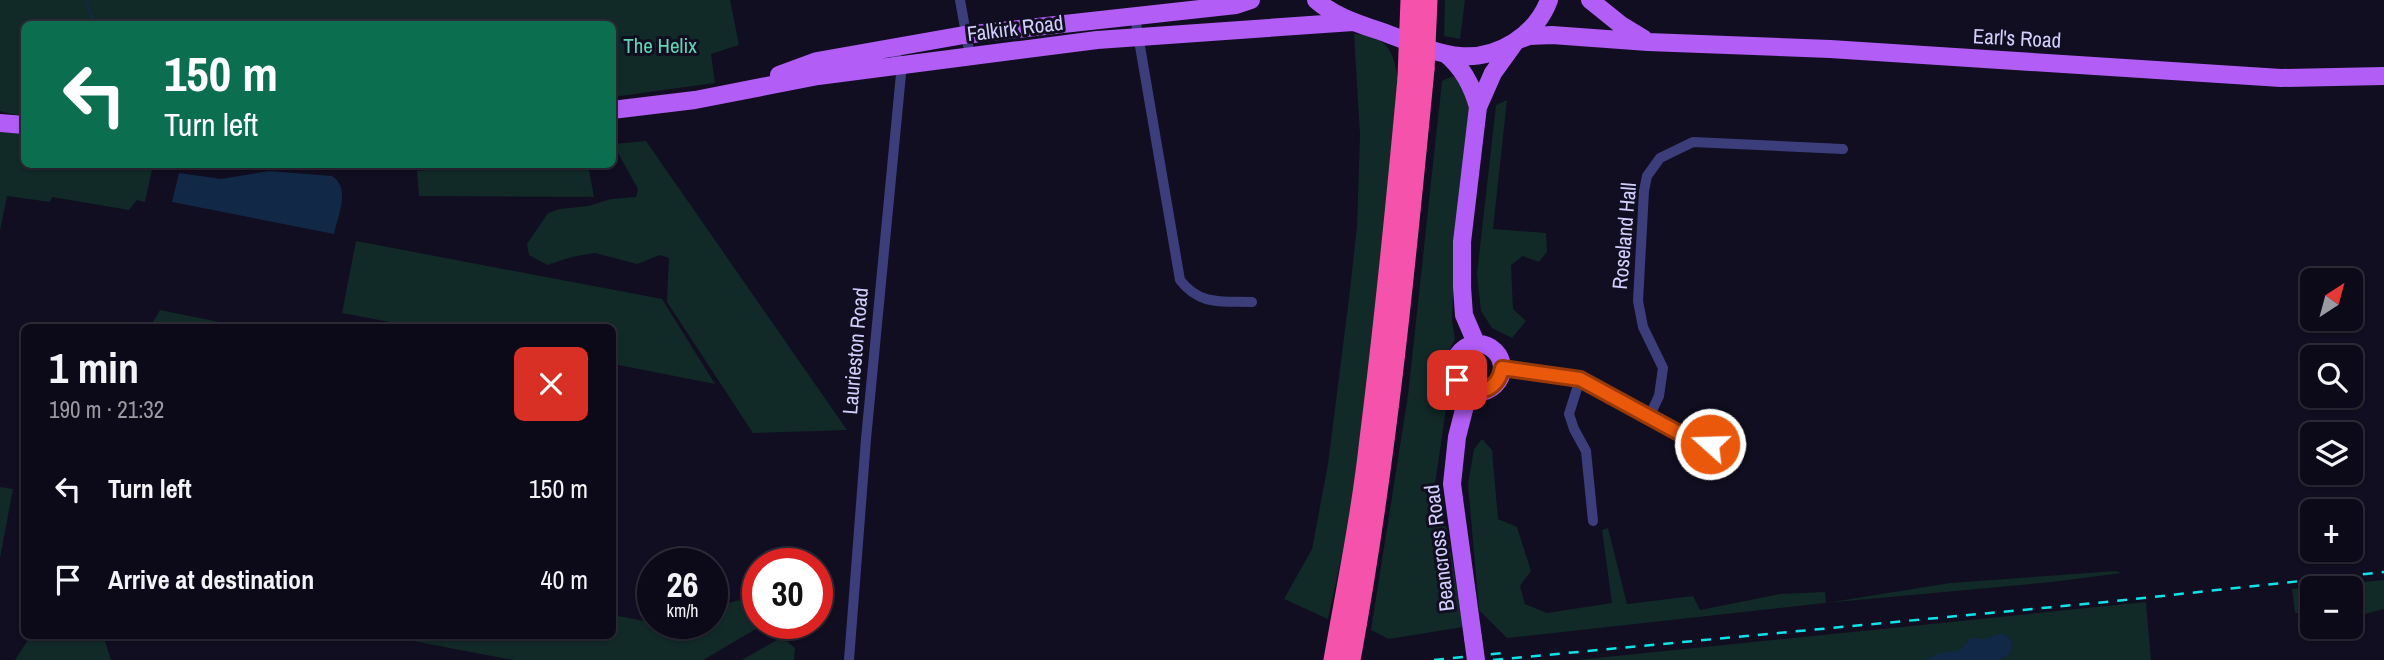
<!DOCTYPE html>
<meta charset="utf-8">
<style>
:root{--surface:#0c0a18;--page:#1a1825;--text:#f1f3f6;--muted:#9a9aa2;--line:#2c2b37}
body{margin:0;font-family:"Archivo Narrow",sans-serif;background:var(--page);color:var(--text);height:100vh;display:flex;flex-direction:column;font-size:26px;white-space:nowrap}
*{box-sizing:border-box;margin:0}
p{font-size:23px;color:var(--muted)}
.icon{flex:none;width:38px;height:38px;fill:none;stroke:currentColor;stroke-width:2;stroke-linecap:round;stroke-linejoin:round}
.map{position:relative;flex:1;overflow:hidden}
.side{position:absolute;left:21px;top:324px;width:595px;height:315px;display:flex;flex-direction:column;background:var(--surface);border-radius:10px;box-shadow:0 2px 5px #0004,0 0 0 2px var(--line)}
.side>*{flex:none}
.top-card{position:absolute;left:21px;top:21px;width:595px;height:147px;border-radius:10px;box-shadow:0 2px 5px #0004,0 0 0 2px var(--line);background:#0b6e4f;color:#fff;overflow:hidden}
.needle{width:46px;rotate:36deg}
.controls{position:absolute;left:2300px;top:268px;display:grid;gap:14px}
.controls a{display:grid;place-items:center;width:63px;height:63px;border-radius:10px;background:var(--surface);box-shadow:0 2px 5px #0004,0 0 0 2px var(--line);font-size:35px}
.speed{position:absolute;left:637px;top:548px;display:flex;gap:14px;font-size:35px;font-weight:700;text-align:center}
.speed>*{display:grid;place-content:center;width:91px;height:91px;border-radius:50%;background:var(--surface);box-shadow:0 2px 5px #0004,0 0 0 2px var(--line);line-height:1}
.speed small{font-size:18px;font-weight:400}
.speed .limit{border:10px solid #d22;background:#fff;color:#111}
.pin{position:absolute;display:grid;place-items:center;width:60px;height:60px;color:#fff;margin:-30px;border-radius:14px;box-shadow:0 4px 10px #0006}
.me{position:absolute;width:77px;margin:-38px;rotate:290deg;stroke-linejoin:round;filter:drop-shadow(0 0 5px #0008)}
.turn{display:flex;align-items:center;gap:24px;height:147px;padding:0 28px;font-size:32px}
.turn .icon{width:91px;height:91px;stroke-width:2.5}
.turn b{display:block;font-size:49px;line-height:60px}
.round{display:grid;place-items:center;flex:none;width:74px;height:74px;border-radius:10px;background:var(--page)}
.head{display:flex;align-items:center;justify-content:space-between;height:119px;padding:0 28px}
h1{font-size:42px;font-weight:800;line-height:52px}
ul{padding:0;list-style:none}
li{display:flex;align-items:center;gap:21px;height:91px;padding:0 28px}
li div{flex:1}
li b{display:block;font-size:26px}
li em{font-style:normal}
.map>svg:first-child{display:block}
.green{fill:#112927}
.water{fill:#112946}
.lines{fill:none;stroke-linecap:round;stroke-linejoin:round}
.stream{stroke:#112946;stroke-width:2.5}
.minor{stroke:#3c3e7c;stroke-width:10}
.primary{stroke:#b25df6;stroke-width:18}
.motorway{stroke:#f552ab;stroke-width:19}
.rail{stroke:#0ee3ea;stroke-width:2.5;stroke-dasharray:10 9;stroke-linecap:butt}
.primary-bridge{stroke:#b25df6;stroke-width:18}
.motorway-bridge{stroke:#f552ab;stroke-width:19}
.route-casing{stroke:#983908;stroke-width:18}
.route{stroke:#ea580c;stroke-width:12}
.labels{text-anchor:middle;dominant-baseline:central;stroke-width:6;stroke-linejoin:round;paint-order:stroke}
.street-label{font-size:21px;fill:#d2cffc;stroke:#100e20}
.park-label{font-size:21px;fill:#60d7b2;stroke:#100e20}
</style>
<div class="map">
<svg width="2384" height="660" viewBox="0 0 2384 660">
<rect width="100%" height="100%" fill="#100e20"/>
<path class="green" d="M0 0H730L739 45 711 54 715 83 613 97 612 24H24V117L0 111Z
M1445 0H1465L1460 39 1444 36Z
M1354 34C1390 36 1394 53 1399 85L1369 395 1348 527 1328 619 1284 599 1312 549 1328 464 1349 298 1357 227 1360 135Z
M1453 76 1467 85 1472 104 1455 249 1452 321 1455 339 1447 355 1443 378 1448 395 1433 498 1447 529 1463 627 1389 639 1371 630 1408 395 1442 81Z
M1507 100 1493 229 1546 233 1547 252 1539 262 1523 256 1511 265 1513 309 1526 321 1512 338 1492 328 1481 311 1477 274 1496 105Z
M0 132 24 133V164L153 165 145 202 137 200 129 210 52 197 50 202 7 196 0 231Z
M646 141 847 430 753 433 667 302 669 258 660 255 637 264 595 253 572 257 547 265 529 255 527 244 548 213 560 209 588 206 611 199 636 197 638 189 613 144Z
M481 164 588 165 594 197 419 196 417 171Z
M356 241 662 299 715 384 613 364 612 327H416L342 313Z
M160 310 244 327H150Z
M1482 439 1492 450 1498 519 1517 527 1531 571 1520 586 1525 604 1547 613 1612 603 1602 530 1608 528 1627 604 1693 596 1700 610 1780 594 1825 592 1826 603 1950 583 2115 571 2122 573 2052 582 1825 603 1507 638 1479 610 1468 484 1474 449Z
M0 487 13 489 0 558Z
M2384 580V609L2365 614H2350V588H2312V613H2295L2292 589Z
M752 597 758 605V623H766L703 660H513L382 635H612L613 615 654 623H712V607Z
M2146 602 2151 660H1576Z
M31 635H103L111 660H15Z
M782 637 795 648 794 660H742Z"/>
<path class="water" d="M269 171 332 176C351 188 338 215 334 234L172 202 179 173 221 179Z
M2001 633 2009 637 2012 646 2009 654 2001 660H1925L1940 653 1958 651 1971 638 1985 639Z"/>
<g class="lines">
<path class="stream" d="M86 0 94 24"/>
<path class="minor" d="M960 0 970 56
M1135 17 1180 280C1200 306 1222 301 1252 302
M1502 368 1580 379 1690 439 1710 444
M1580 379 1569 414 1574 429 1586 451 1593 521
M1649 417 1659 396 1663 368 1643 327 1638 301 1644 191 1647 176 1660 158 1693 142 1843 149
M849 660 866 439 901 74 894 47"/>
<path class="primary" d="M1316 0C1336 18 1363 25 1388 34 1411 42 1436 54 1460 56 1498 59 1536 35 1549 0
M1590 0 1621 25 1644 39
M1518 40 1529 36 1552 35 1648 42 1830 49 2281 78 2384 76
M1446 54C1463 68 1472 85 1478 107
M779 75 817 61 964 35 1236 5 1251 0
M612 110 695 100 818 76 1097 40 1353 22
M0 123 24 125
M1476 343 1464 315 1462 287V242L1478 107 1493 73 1516 41
M1454 368a24 24 0 1 1 48 0a24 24 0 1 1-48 0Z
M1469 390 1457 437 1452 484 1473 638"/>
<path class="motorway" d="M1333 660C1346 586 1361 513 1369 439 1384 319 1396 198 1407 78
M1351 660C1387 464 1406 267 1425 69"/>
<path class="rail" d="M1434 660 1503 653
M1493 660 2106 602 2384 572"/>
<path class="primary-bridge" d="M1473 638 1476 660"/>
<path class="motorway-bridge" d="M1425 69 1428 0
M1407 78 1410 0"/>
</g>
<g class="lines">
<g class="route-casing">
<path id="route" d="M1457 380C1473 399 1498 392 1502 368L1580 379 1690 439 1710 444"/>
</g>
<use href="#route" class="route"/>
</g>
<g class="labels">
<g class="street-label">
<text transform="translate(1015 28) rotate(-7)">Falkirk Road</text>
<text transform="translate(2017 38) rotate(3)">Earl's Road</text>
<text transform="translate(1624 236) rotate(-85)">Roseland Hall</text>
<text transform="translate(855 351) rotate(-85)">Laurieston Road</text>
<text transform="translate(1439 548) rotate(-97)">Beancross Road</text>
</g>
<g class="park-label">
<text x="660" y="45">The Helix</text>
</g>
</g>
</svg>
<div class="controls">
<a><svg class="needle" viewBox="-14 -14 28 28"><path d="M0-13l5 13h-10z" fill="#e53935"/><path d="M0 13l5-13h-10z" fill="#9a9aa2"/></svg></a>
<a><svg class="icon" aria-label="search" viewBox="0 0 24 24"><circle cx="10" cy="10" r="6"/><path d="M15 15l6 6"/></svg></a>
<a><svg class="icon" aria-label="layers" viewBox="0 0 24 24"><path d="M12 4l9 5-9 5-9-5zM3 14l9 5 9-5"/></svg></a>
<a>+</a>
<a>−</a>
</div>
<div class="speed"><div>26<small>km/h</small></div><div class="limit">30</div></div>
<div class="pin" style="left:1457px;top:380px;background:#d93025"><svg class="icon" aria-label="arrive" viewBox="0 0 24 24"><path d="M6 21V4h12l-3 4 3 4H6"/></svg></div>
<svg class="me" style="left:1710px;top:444px" viewBox="-20 -20 40 40"><circle r="17" fill="#ea580c" stroke="#fff" stroke-width="3"/><path d="M0-11L8 9 0 5-8 9z" fill="#fff"/></svg>
<div class="top-card">
<div class="turn"><svg class="icon" aria-label="left" viewBox="0 0 24 24"><path d="M17 20v-9H6M10 6l-5 5 5 5"/></svg><div><b>150 m</b>Turn left</div></div>
</div>
<section class="side">
<div class="head"><div><h1>1 min</h1><p>190 m · 21:32</p></div><a class="round" style="background:#d93025;color:#fff"><svg class="icon" aria-label="close" viewBox="0 0 24 24"><path d="M6 6l12 12M18 6L6 18"/></svg></a></div>
<ul>
<li><svg class="icon" aria-label="left" viewBox="0 0 24 24"><path d="M17 20v-9H6M10 6l-5 5 5 5"/></svg><div><b>Turn left</b></div><em>150 m</em></li>
<li><svg class="icon" aria-label="arrive" viewBox="0 0 24 24"><path d="M6 21V4h12l-3 4 3 4H6"/></svg><div><b>Arrive at destination</b></div><em>40 m</em></li>
</ul>
</section>
</div>
